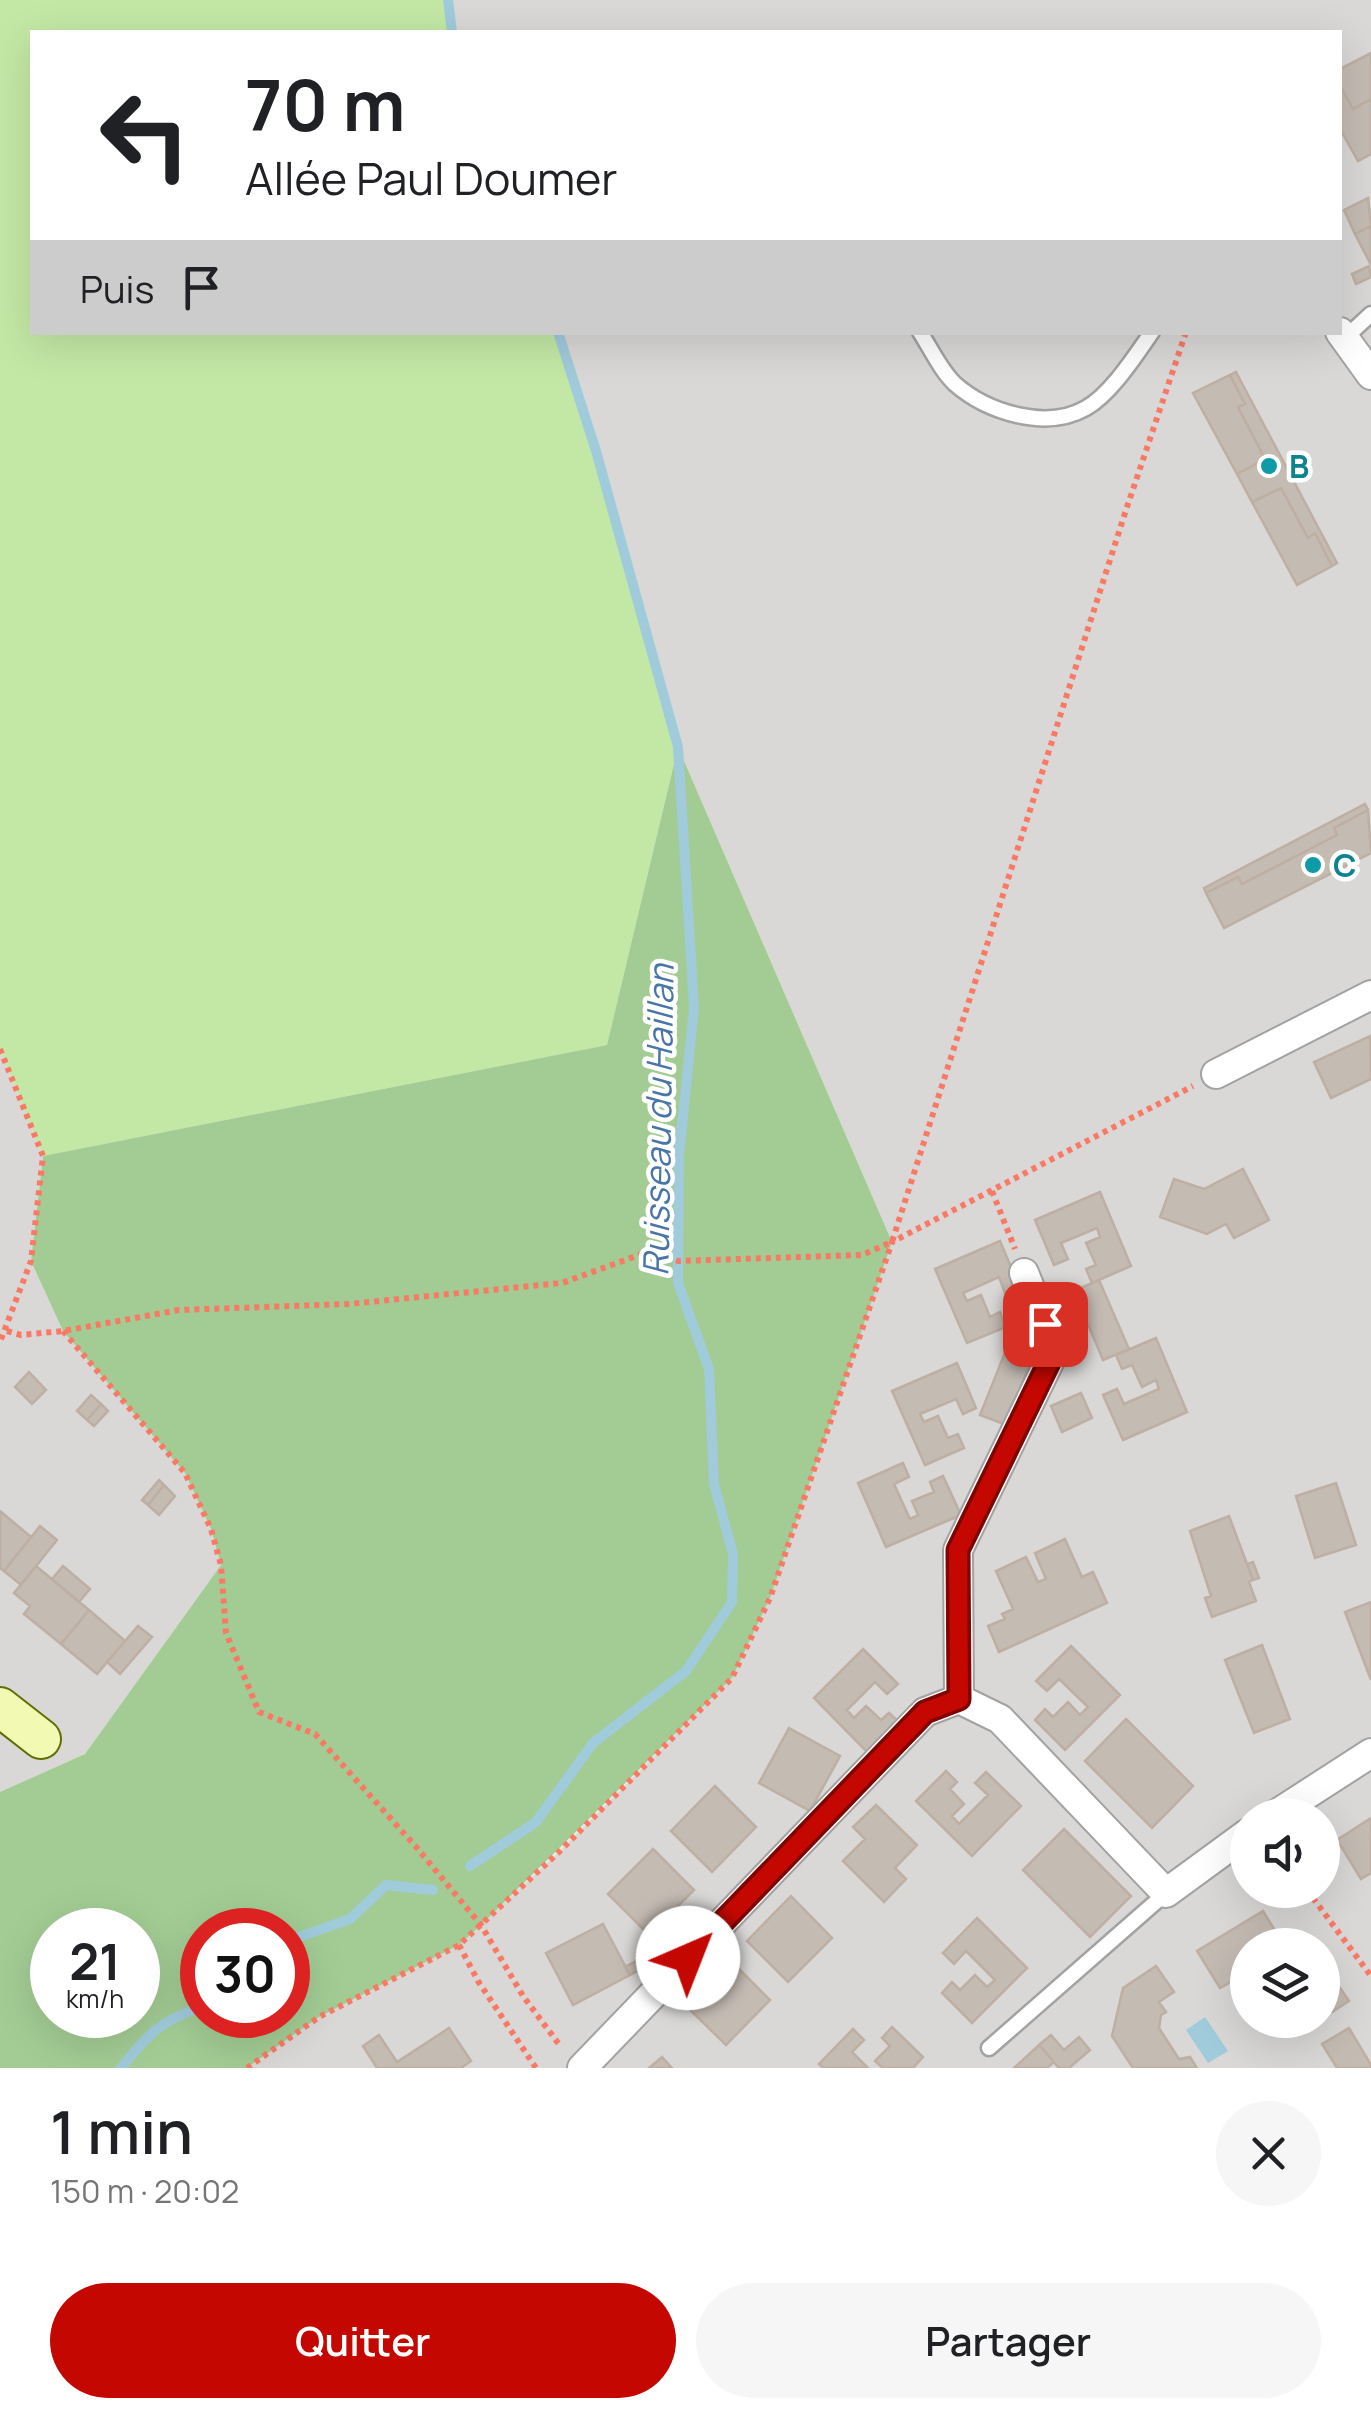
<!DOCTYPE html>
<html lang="fr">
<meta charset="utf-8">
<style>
:root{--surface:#fff;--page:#f6f6f6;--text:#202124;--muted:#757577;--accent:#c40801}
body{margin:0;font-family:Manrope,sans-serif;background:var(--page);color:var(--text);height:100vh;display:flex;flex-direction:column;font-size:38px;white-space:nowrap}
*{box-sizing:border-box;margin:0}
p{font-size:32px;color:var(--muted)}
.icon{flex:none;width:55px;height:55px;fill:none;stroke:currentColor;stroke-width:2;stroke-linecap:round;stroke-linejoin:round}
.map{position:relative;height:2068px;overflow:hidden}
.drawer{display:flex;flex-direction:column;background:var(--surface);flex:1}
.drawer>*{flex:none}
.guide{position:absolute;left:30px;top:30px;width:1312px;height:305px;border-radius:0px;box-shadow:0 10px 40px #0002;background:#fff;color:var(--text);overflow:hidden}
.buttons{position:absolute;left:1230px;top:1798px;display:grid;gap:20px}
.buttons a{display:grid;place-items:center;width:110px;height:110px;border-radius:50%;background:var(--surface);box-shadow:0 10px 40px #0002;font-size:50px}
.speed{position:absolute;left:30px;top:1908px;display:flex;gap:20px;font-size:50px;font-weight:700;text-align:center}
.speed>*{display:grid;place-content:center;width:130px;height:130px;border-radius:50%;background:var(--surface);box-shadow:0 10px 40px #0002;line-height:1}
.speed small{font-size:25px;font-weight:400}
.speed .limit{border:15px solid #d22;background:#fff;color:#111}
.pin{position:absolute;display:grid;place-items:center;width:85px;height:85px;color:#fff;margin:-42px;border-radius:20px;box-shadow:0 5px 15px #0006}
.me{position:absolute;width:110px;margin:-55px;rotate:44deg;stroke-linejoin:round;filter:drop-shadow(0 0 8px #0008)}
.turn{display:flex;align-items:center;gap:35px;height:210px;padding:0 50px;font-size:45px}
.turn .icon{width:130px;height:130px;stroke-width:2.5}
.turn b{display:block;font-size:70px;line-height:85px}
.then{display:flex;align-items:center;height:95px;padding:0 50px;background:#0003;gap:20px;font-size:38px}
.round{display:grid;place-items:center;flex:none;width:105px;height:105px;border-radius:52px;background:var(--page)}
.summary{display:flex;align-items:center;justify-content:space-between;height:170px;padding:0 50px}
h1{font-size:60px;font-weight:600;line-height:75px}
.cta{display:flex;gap:20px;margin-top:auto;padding:20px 50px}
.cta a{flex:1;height:115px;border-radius:60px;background:var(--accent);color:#fff;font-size:40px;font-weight:600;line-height:115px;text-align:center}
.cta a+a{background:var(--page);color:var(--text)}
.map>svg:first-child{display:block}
.residential{fill:#d9d8d7;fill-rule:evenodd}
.grass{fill:#c3e8a5}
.forest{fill:#a3cc94;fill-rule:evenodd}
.water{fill:#a0cbdb}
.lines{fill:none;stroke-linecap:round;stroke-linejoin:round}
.stream{stroke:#a0cbdb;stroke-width:10}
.building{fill:#c4bbb3;stroke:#beafa2;stroke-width:2.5}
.lane-casing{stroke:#a2a2a2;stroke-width:19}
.street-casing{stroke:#a2a2a2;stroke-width:32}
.secondary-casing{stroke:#5f6e05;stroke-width:42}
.path{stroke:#f97965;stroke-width:6;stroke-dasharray:5 5;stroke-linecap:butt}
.lane{stroke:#fff;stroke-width:14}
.street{stroke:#fff;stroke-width:28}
.secondary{stroke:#f2f9b2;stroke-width:38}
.route-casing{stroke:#7f0501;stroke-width:25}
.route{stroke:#c40801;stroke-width:18}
.culture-dot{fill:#0f9aa8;stroke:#fff;stroke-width:4}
.labels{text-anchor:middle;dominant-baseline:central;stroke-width:9;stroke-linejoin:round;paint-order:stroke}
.culture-label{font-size:32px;font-weight:bold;fill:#0d838f;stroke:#fff;text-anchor:start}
.water-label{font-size:35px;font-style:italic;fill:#4975a8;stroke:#fff}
</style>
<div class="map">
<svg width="1371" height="2068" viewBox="0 0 1371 2068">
<rect width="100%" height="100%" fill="#ece9e0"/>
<path class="residential" d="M448 0H1371V2068H247L319 2017 459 1945 560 1851 732 1678 892 1242 678 747 596 451 558 333 1340 332V32H452ZM1248 1815H1322V1890H1248ZM1248 1945H1322V2020H1248Z
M0 1049 43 1156 31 1261 63 1331 185 1473 211 1529 221 1565 85 1754 0 1792Z"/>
<path class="grass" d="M0 0H448L452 32H32V332L558 333 596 451 678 747 607 1045 43 1156 0 1049Z"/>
<path class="forest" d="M678 747 892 1242 770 1598 732 1678 481 1925 459 1945 319 2017 247 2068H0V1792L85 1754 221 1565 211 1529 185 1473 63 1331 31 1261 43 1156 607 1045ZM52 1930H138V2015H52ZM202 1930H288V2015H202Z"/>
<path class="water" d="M1205 2017 1228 2051 1208 2063 1186 2030Z"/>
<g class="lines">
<path class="stream" d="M448 0 452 32
M470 1866 536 1822 593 1743 686 1671 732 1602 733 1554 714 1484 709 1369 678 1283 679 1156 694 1008 678 747 596 451 558 332
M288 1950 299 1937 350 1919 386 1885 433 1890
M121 2068C149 2034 159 2021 202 2007"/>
</g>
<path class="building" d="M1371 53V99L1353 109 1340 86V69Z
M1340 86 1353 109 1371 99V154L1358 161 1340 129Z
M1368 198 1371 226 1355 234 1344 210Z
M1371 226V265L1355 234Z
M1369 266 1371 277 1356 284 1352 274Z
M1236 372 1337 563 1332 566 1315 533 1308 538 1281 488 1252 502 1237 474 1265 459 1238 407 1245 404 1230 375Z
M1230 375 1245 404 1238 407 1265 459 1237 474 1193 393Z
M1281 488 1308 538 1315 533 1332 566 1297 585 1252 502Z
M1365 804 1368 810 1334 828 1337 835 1242 884 1238 877 1206 893 1204 888Z
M1368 810 1371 853 1224 928 1206 893 1238 877 1242 884 1337 835 1334 828Z
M1370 1036 1371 1079 1331 1098 1314 1062Z
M1243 1169 1269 1220 1234 1238 1226 1224 1207 1234 1160 1217 1174 1179 1204 1189Z
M1100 1192 1131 1266 1092 1283 1086 1269 1096 1265 1086 1243 1100 1237 1097 1228 1061 1243 1068 1259 1054 1265 1035 1220Z
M1000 1241 1019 1286 1005 1293 999 1277 963 1293 967 1301 981 1295 990 1317 1000 1312 1006 1327 967 1343 935 1269Z
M1099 1280 1129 1349 1103 1360 1074 1291Z
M1156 1338 1187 1412 1123 1440 1103 1395 1117 1389 1124 1404 1159 1389 1156 1380 1142 1387 1132 1365 1122 1369 1116 1355Z
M1010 1340 1035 1350 1006 1425 980 1415Z
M957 1363 976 1408 963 1414 956 1399 920 1414 924 1422 938 1416 948 1438 958 1434 964 1448 925 1465 892 1391Z
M29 1372 46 1390 32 1404 15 1387Z
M1081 1393 1092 1418 1062 1432 1051 1406Z
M91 1395 101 1404 87 1420 77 1411Z
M101 1404 108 1411 94 1426 87 1420Z
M903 1463 909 1477 894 1484 910 1519 918 1515 912 1501 934 1492 930 1482 943 1476 961 1515 886 1547 858 1483Z
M159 1480 164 1485 148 1505 142 1500Z
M1336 1483 1356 1545 1315 1558 1296 1496Z
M164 1485 175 1496 159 1515 148 1505Z
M0 1511 31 1537 4 1571 0 1568Z
M1229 1516 1253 1580 1249 1582 1256 1601 1212 1617 1205 1598 1211 1596 1190 1531Z
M40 1526 57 1540 21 1585 4 1571Z
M1065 1539 1082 1577 1093 1572 1107 1603 999 1652 988 1626 1005 1619 1002 1614 1013 1609 996 1571 1026 1557 1038 1582 1046 1579 1035 1553Z
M1253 1562 1259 1578 1253 1580 1247 1564Z
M36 1566 89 1610 61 1644 24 1614 30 1606 14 1593Z
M63 1566 90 1589 79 1602 52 1579Z
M1371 1602V1680L1345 1612Z
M89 1610 125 1641 97 1674 61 1644Z
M138 1626 152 1637 120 1674 107 1662Z
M1262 1645 1290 1719 1254 1733 1225 1660Z
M1071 1646 1120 1695 1065 1750 1035 1720 1045 1709 1053 1717 1068 1702 1080 1715 1088 1707 1059 1679 1047 1691 1036 1681Z
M863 1649 898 1684 887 1694 875 1682 847 1710 854 1718 866 1706 881 1720 889 1713 900 1723 869 1754 814 1698Z
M1126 1719 1193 1786 1152 1828 1085 1761Z
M789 1728 840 1756 810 1811 759 1783Z
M946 1771 957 1782 950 1789 964 1804 952 1816 959 1824 988 1795 975 1783 986 1772 1021 1806 972 1856 916 1801Z
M715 1786 756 1827 712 1872 671 1831Z
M876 1805 917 1845 895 1868 906 1879 884 1902 843 1861 865 1839 853 1827Z
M1371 1818V1873L1361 1879 1337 1840Z
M1064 1829 1131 1896 1090 1937 1023 1870Z
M653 1849 694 1890 649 1935 608 1894Z
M791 1896 832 1938 788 1982 747 1941Z
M1263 1911 1284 1945H1248V1972L1220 1988 1197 1951Z
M977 1918 1027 1968 972 2023 942 1993 952 1982 960 1990 975 1975 987 1987 995 1980 966 1951 954 1964 943 1953Z
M603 1924 630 1975 573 2005 546 1953Z
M642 1958 646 1966 630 1975 625 1967Z
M729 1959 770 2000 726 2045 684 2004Z
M1156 1966 1174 1992 1159 2002 1166 2012 1161 2015 1159 2028 1179 2059 1190 2057 1197 2068H1133L1112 2036 1123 1988Z
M1327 1969 1349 2001 1332 2012 1322 1998V1973Z
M892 2027 923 2057 913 2068H883L875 2061 890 2046 882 2038Z
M449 2028 471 2061 461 2068H377L363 2046 379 2035 397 2062Z
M1349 2028 1371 2065V2068H1337L1322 2044Z
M853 2029 864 2040 852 2052 868 2068H823L819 2064Z
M1051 2035 1064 2050 1079 2037 1090 2050 1069 2068H1059L1039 2045Z
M1039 2045 1054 2062 1047 2068H1014Z
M662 2057 672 2068H649Z"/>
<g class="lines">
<g class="lane-casing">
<path id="lane" d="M920 332C931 349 941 371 955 384 987 412 1046 431 1086 408 1111 394 1135 356 1152 332
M1344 339 1371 314
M989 2048 1166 1893"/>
</g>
<g class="street-casing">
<path id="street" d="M1340 332 1371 375
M1216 1074 1371 995
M959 1699 958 1550 1055 1350 1024 1273
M1275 1815 1371 1753
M582 2068 925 1712 959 1699 1000 1719 1166 1893 1248 1833"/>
</g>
<g class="secondary-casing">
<path id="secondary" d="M0 1707 41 1739"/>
</g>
<path class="path" d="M0 1049 43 1156 31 1261 0 1342
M992 1191 1015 1249
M7 1331 21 1335 63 1331 179 1310 348 1304 562 1283 650 1251 678 1261 862 1255 892 1242 1125 513 1186 332
M63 1331 185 1473 211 1529 221 1565 226 1633 259 1712 315 1734 417 1848 481 1925 523 1996 561 2047
M1307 1890 1371 1976
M459 1945 478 1981 536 2068
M247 2068 319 2017 459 1945 560 1851 732 1678 770 1598 892 1242 1193 1086"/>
<use href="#lane" class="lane"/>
<use href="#street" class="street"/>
<use href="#secondary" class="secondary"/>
</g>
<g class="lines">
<g class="route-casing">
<path id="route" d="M688 1958 925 1712 959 1699 958 1550 1055 1350 1045 1324"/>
</g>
<use href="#route" class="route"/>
</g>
<g class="culture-dot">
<circle cx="1269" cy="466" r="10"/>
<circle cx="1313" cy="865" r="10"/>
</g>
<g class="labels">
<g class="culture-label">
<text x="1289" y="466">B</text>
<text x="1333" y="865">C</text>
</g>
<g class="water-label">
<text transform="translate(658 1120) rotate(-89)">Ruisseau du Haillan</text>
</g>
</g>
</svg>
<div class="buttons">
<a><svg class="icon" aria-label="sound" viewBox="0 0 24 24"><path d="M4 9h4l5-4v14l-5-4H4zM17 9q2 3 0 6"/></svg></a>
<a><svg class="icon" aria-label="layers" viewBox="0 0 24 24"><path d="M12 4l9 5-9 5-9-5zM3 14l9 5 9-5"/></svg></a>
</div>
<div class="speed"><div>21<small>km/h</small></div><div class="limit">30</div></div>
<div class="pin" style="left:1045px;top:1324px;background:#d93025"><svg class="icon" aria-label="arrive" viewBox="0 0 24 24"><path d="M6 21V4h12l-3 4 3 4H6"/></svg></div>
<svg class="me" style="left:688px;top:1958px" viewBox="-20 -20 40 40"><circle r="19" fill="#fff"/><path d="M0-13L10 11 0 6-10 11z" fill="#c40801"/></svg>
<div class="guide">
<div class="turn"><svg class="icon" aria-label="left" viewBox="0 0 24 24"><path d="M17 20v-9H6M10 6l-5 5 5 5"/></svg><div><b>70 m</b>Allée Paul Doumer</div></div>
<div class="then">Puis<svg class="icon" aria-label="arrive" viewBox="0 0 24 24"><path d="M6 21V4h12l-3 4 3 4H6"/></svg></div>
</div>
</div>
<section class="drawer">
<div class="summary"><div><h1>1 min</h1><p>150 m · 20:02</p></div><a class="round"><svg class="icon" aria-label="close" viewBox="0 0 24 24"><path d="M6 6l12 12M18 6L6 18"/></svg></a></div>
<div class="cta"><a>Quitter</a><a>Partager</a></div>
</section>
